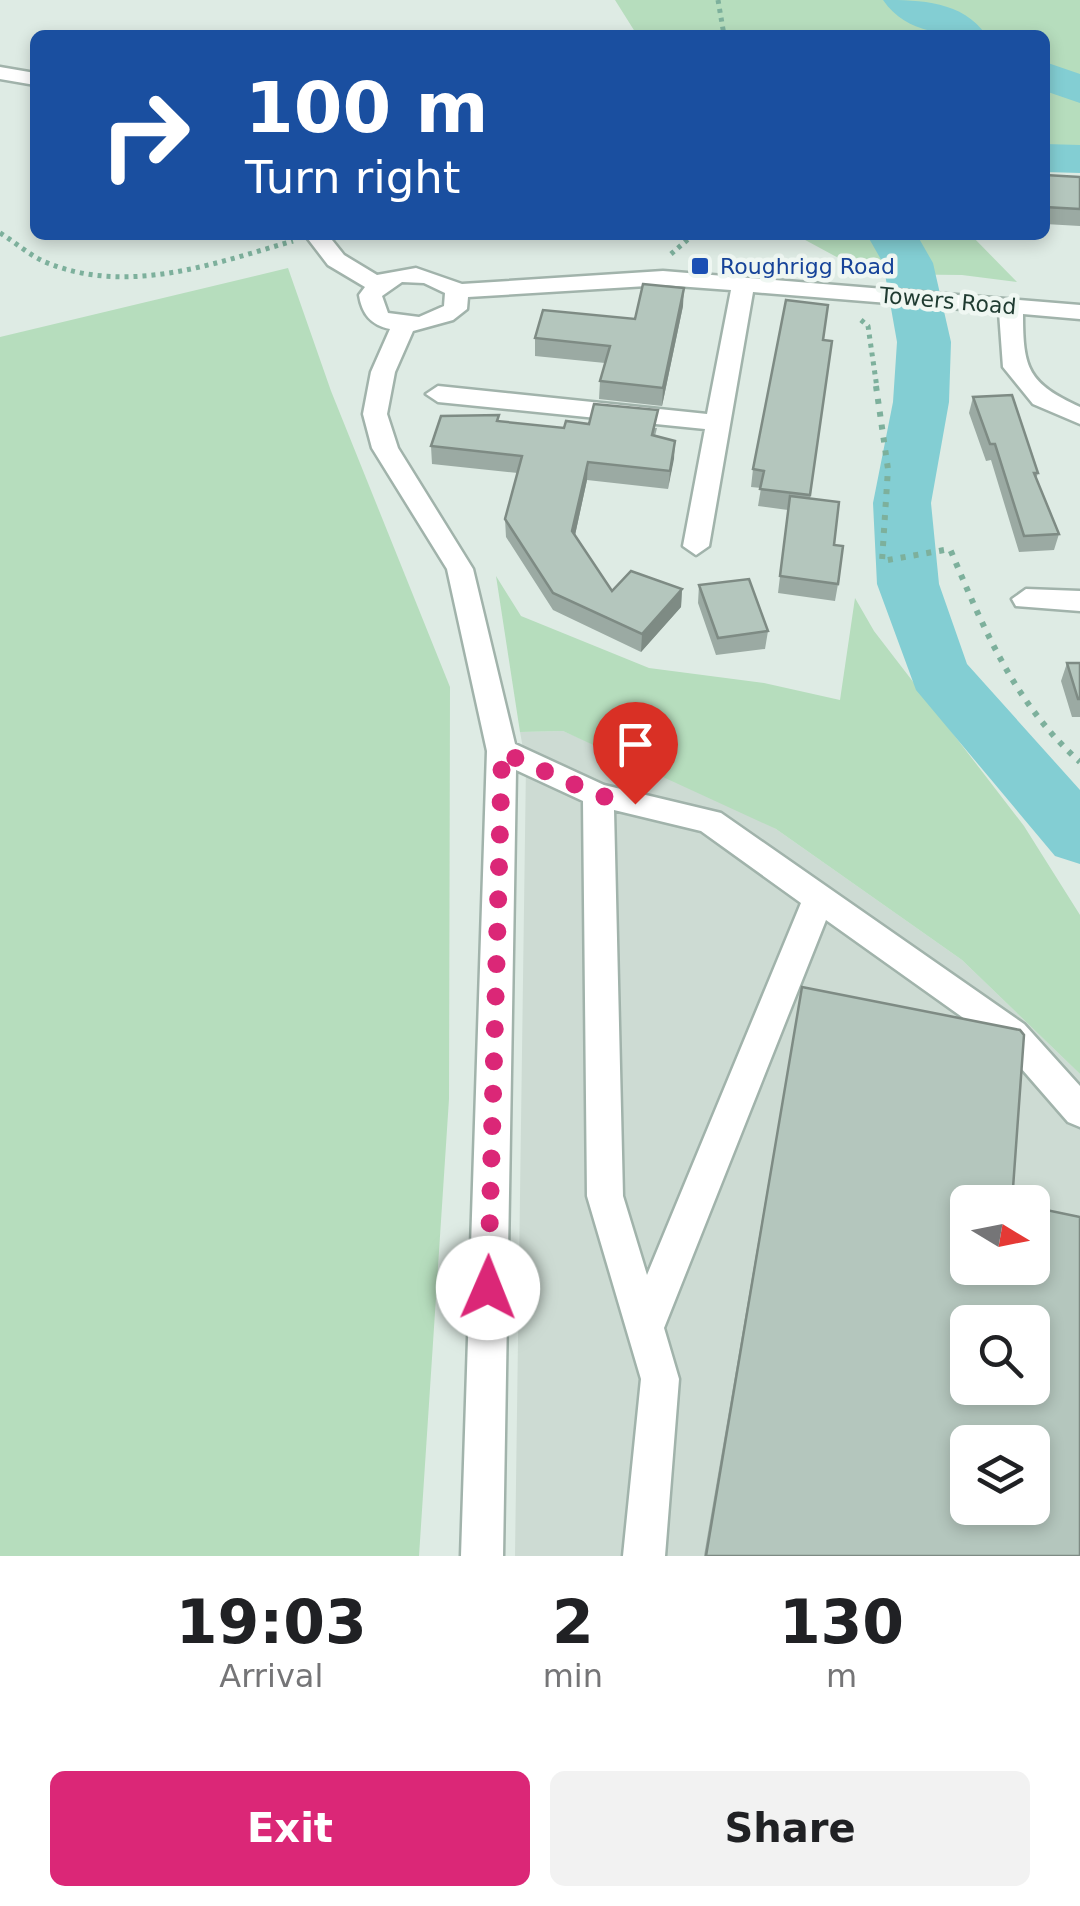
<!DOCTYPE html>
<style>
:root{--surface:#fff;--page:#f2f2f2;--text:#202124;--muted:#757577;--accent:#db2777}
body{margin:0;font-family:"DejaVu Sans",sans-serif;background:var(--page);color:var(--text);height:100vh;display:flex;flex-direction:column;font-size:38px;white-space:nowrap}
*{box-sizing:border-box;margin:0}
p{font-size:32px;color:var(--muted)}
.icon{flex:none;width:55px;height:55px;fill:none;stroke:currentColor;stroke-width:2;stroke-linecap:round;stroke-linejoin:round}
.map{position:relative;height:1556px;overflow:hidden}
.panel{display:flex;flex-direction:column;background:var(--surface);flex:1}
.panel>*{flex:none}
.guide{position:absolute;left:30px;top:30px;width:1020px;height:210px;border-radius:15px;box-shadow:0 5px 15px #0003;background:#1a4fa0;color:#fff;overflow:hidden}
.needle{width:65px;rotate:100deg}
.tools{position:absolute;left:950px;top:1185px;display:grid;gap:20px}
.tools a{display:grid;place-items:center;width:100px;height:100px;border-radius:15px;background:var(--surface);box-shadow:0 5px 15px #0003;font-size:50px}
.pin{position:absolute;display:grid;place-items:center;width:85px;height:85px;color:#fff;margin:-102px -42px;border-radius:50% 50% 50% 0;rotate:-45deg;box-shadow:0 0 10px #0007}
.pin .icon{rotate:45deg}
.me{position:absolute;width:110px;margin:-55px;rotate:1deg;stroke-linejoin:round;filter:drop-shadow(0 0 8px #0008)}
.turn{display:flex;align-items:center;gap:35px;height:210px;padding:0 50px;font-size:45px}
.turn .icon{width:130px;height:130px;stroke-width:2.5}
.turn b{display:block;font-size:70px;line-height:85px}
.eta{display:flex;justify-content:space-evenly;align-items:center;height:170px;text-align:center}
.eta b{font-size:60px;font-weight:700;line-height:70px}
.primary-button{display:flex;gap:20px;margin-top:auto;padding:20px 50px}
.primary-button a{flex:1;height:115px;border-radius:15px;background:var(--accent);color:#fff;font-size:40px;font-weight:700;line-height:115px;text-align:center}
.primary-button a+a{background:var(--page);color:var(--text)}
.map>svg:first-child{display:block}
.built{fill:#cddbd3;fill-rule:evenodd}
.green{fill:#b6ddbd}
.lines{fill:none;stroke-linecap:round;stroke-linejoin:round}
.river{fill:#83ced3;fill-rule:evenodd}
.minor-casing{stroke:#a1b3ab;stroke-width:5}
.path-far1{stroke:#7db09c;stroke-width:5;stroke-dasharray:4 5;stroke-linecap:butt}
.path{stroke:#7db09c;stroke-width:6;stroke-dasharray:5 8;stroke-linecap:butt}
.minor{fill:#fff;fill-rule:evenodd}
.wall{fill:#9baaa3}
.shaded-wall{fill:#7e8b84}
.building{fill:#b4c6bd;stroke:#7e8b84;stroke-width:2.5;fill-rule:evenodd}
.route{stroke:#db2777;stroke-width:18;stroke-dasharray:0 32.4}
.transit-dot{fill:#1a4fb4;stroke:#eff7f2;stroke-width:4}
.labels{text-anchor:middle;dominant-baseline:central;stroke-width:9;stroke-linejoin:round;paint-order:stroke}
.far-transit-label{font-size:22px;fill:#164399;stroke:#eff7f2;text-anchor:start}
.far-street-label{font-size:22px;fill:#1f3b31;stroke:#eff7f2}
</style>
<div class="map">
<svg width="1080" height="1556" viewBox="0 0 1080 1556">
<rect width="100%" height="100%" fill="#deebe4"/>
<path class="built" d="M563 731 698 788 776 829 962 960 1080 1074V1556H515L526 764 520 732ZM968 1202H1032V1268H968ZM968 1322H1032V1388H968ZM968 1442H1032V1508H968Z"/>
<path class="green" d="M615 0H1080V168L1045 162V35H637Z
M796 235H971L1017 282 962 275 868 274Z
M288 268 331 391 450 687 449 1099 419 1556H0V337Z
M496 576 521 616 649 668 764 683 840 700 855 598 874 631 1024 826 1080 915V1074L962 960 776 829 563 731 520 732Z"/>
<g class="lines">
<path class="river" d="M883 0C920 0 963 1 986 35 949 35 907 35 883 0Z
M1045 62 1080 74V103L1045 91Z
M1045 144 1080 145V173L1045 172Z
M867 235H917L933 263 951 342 949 402 931 503 939 584 967 664 1080 790V864L1055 856 916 690 877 584 873 503 893 402 897 342 883 263Z"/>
<g class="minor-casing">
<path id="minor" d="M0 67 35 73V85L0 79Z
M305 235H328L344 255 377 275 416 268 462 284 663 271 1080 305V319L1023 314C1023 369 1028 383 1080 407V424L1033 404 1003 367 999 312 753 292 709 546 696 555 683 546 705 429 438 402 426 394 438 386 707 414 731 290 663 285 468 297 467 309 453 320 413 331 395 372 387 414 398 448 473 569 515 744 604 785 721 813 1024 1024 1080 1086V1127L1068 1122 1000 1044 826 920 664 1328 679 1379 665 1556H623L641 1379 587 1196 583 801 516 770 503 1556H461L487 751 447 569 372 448 363 414 371 372 390 329C371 325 362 314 359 295L365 287 328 265ZM402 282 424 283 445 293 444 306 419 317 388 313 382 296ZM614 810 701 831 801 903 647 1275 623 1196Z
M1026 589 1080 591V611L1016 606 1012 599Z"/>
</g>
<path class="path-far1" d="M718 0 724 35
M0 233C15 242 29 255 45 262 127 296 213 264 293 241
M671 254 693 235
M861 320 868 326 877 388"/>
<path class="path" d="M876 386 888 469 882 561 950 549C984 629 1014 703 1080 762"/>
<use href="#minor" class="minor"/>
</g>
<path class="wall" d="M1045 175 1080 177V226L1045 224Z
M683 306 662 406 599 399 600 381 605 363 535 356V338L635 319Z
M823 340 832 341 810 498 834 545 838 584 835 601 778 593 788 510 758 506 761 488 751 487 753 469Z
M973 397 1038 473 1036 479 1059 534 1054 550 1019 552 991 460 986 461 969 413Z
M499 421 564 428H657L655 436 675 441 668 489 587 480 575 535 612 591 682 589 681 607 641 652 553 610 506 537 505 519 518 473 432 464 431 446Z
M699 585 768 631 765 649 716 655 698 603Z
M1067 663H1080V717H1072L1061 681Z
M802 987 1012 1202 1080 1556H704Z"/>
<path class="shaded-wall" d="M684 288 683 306 662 406 663 388Z
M675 441 674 459 668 489 670 471Z
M588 462 587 480 572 549V531Z
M682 589 681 607 641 652 642 634Z"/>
<path class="building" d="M1045 175 1080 177V209L1045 207Z
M643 284 684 288 663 388 600 381 610 346 535 338 543 310 635 319Z
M786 300 828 305 823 340 832 341 810 495 760 489 764 471 753 469Z
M1012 395 1038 473H1034L1059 534 1024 536 995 444H990L973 397Z
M594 404 658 410 652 435 675 441 670 471 588 462 572 531 612 591 631 571 682 589 642 634 553 593 505 519 522 456 431 446 441 416 499 415 497 421 564 428 566 421 589 424Z
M790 496 839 502 834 545 843 546 838 584 780 576Z
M749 579 768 631 718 638 699 585Z
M1067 663H1080V699H1078Z
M802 987 1020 1030 1024 1035 1012 1202H968V1268H1032V1207L1080 1217V1556H706ZM968 1322H1032V1388H968ZM968 1442H1032V1508H968Z"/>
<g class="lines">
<path class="route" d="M488 1288 502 752 598 795 635 804"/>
</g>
<rect class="transit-dot" x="690" y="256" width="20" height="20" rx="5"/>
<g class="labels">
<g class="far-transit-label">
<text x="720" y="266">Roughrigg Road</text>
</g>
<g class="far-street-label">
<text transform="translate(948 301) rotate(5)">Towers Road</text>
</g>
</g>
</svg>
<div class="tools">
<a><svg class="needle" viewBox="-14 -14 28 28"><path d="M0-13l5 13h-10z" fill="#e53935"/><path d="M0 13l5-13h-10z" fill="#757577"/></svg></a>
<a><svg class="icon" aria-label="search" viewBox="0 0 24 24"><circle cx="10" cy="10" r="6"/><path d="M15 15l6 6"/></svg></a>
<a><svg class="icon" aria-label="layers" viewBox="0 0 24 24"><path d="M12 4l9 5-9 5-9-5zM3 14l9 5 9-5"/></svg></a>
</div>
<div class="pin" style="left:635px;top:804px;background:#d93025"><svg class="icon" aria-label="arrive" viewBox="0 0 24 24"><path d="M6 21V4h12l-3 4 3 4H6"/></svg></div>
<svg class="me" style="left:488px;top:1288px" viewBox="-20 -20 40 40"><circle r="19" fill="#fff"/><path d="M0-13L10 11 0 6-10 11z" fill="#db2777"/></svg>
<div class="guide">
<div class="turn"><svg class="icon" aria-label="right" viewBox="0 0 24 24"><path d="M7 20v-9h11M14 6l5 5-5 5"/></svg><div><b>100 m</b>Turn right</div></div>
</div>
</div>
<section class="panel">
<div class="eta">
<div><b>19:03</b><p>Arrival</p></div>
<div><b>2</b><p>min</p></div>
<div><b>130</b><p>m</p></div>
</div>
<div class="primary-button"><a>Exit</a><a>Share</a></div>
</section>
